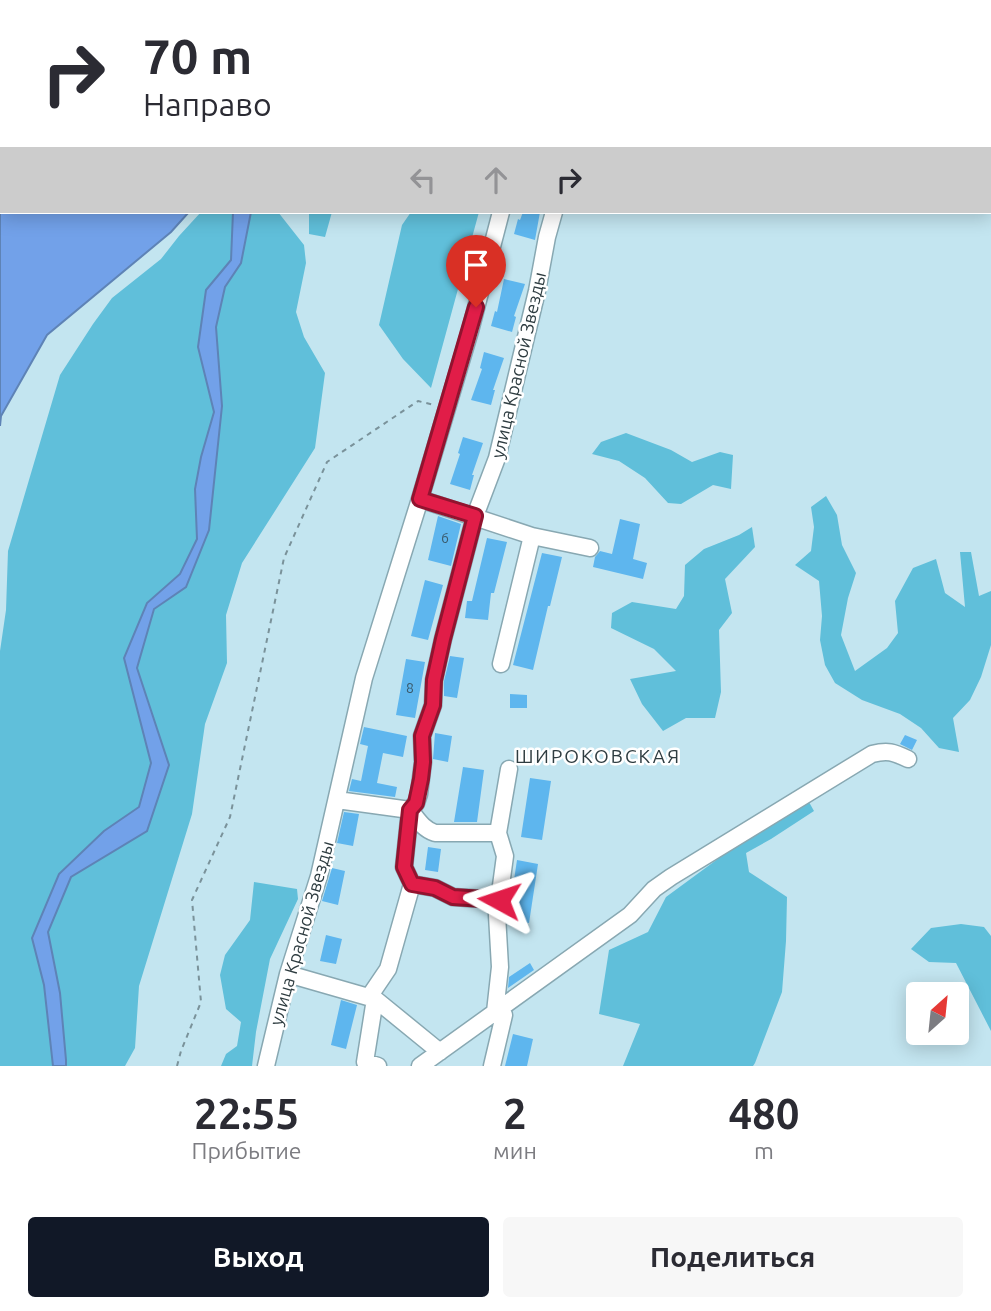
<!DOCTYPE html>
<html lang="ru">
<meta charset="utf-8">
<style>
:root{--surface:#fff;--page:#f7f7f7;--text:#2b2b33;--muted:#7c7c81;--accent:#111827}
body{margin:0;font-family:Ubuntu,sans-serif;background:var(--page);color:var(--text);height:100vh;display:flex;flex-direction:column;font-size:26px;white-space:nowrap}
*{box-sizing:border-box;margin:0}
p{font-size:23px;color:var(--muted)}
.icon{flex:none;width:38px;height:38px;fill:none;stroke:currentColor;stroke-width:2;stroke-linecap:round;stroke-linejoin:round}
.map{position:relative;height:1066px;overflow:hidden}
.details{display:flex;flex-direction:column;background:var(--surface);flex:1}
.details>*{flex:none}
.guide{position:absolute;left:0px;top:0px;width:992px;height:214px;box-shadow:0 4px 18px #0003;background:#fff;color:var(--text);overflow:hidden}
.needle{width:46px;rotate:27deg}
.controls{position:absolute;left:906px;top:982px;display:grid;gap:14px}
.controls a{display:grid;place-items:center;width:63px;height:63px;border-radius:7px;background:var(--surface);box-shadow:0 4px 18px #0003;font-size:35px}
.pin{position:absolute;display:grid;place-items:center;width:60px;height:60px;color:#fff;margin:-72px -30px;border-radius:50% 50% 50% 0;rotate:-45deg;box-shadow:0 0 7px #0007}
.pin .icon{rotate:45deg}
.me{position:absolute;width:77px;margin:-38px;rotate:275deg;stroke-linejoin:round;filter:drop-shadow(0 0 5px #0008)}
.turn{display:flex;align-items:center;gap:24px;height:147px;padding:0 28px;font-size:32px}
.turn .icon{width:91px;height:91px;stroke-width:2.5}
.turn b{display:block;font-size:49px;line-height:60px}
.lanes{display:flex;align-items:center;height:66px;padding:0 28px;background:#0003;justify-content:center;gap:35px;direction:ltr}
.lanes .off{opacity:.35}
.eta{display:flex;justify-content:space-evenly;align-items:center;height:119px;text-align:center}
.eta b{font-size:42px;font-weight:700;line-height:49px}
.primary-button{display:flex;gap:14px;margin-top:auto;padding:14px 28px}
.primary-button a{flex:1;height:80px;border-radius:7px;background:var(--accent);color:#fff;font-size:28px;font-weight:700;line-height:80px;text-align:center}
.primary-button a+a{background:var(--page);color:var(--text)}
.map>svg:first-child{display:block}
.green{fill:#60bfda}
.water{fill:#72a1e9;stroke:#5e83b6;stroke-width:2}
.building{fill:#5eb6ee}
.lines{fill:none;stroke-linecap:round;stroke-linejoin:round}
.minor-casing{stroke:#88a8b2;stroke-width:19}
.path{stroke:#7a929a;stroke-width:2;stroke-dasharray:5 5;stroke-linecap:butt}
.minor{stroke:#fff;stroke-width:16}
.route-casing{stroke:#92132f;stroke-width:18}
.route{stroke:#e11d48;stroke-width:12}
.labels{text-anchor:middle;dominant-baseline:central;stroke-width:5;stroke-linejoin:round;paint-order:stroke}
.number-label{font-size:14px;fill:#3a5a6c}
.street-label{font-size:18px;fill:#2e3c40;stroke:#fff}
.neighbourhood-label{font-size:19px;letter-spacing:2px;fill:#2e3c40;stroke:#fff}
</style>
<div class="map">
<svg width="991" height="1066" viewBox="0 0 991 1066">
<rect width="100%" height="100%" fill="#c3e5f0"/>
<path class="green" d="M896 0H991V70L990 2H899Z
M201 212H233L231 260 206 290 198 347 214 413 201 457 195 489 197 539 180 574 147 603 124 658 151 763 139 808 104 831 59 874 32 938 44 985 53 1066H0V651L6 610 8 551 60 375 93 324 112 298 161 259 179 236Z
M251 212H278L304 245 306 263 296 312 304 337 325 373 315 448 242 563 226 615 227 663 205 724 192 814 139 986 135 1048 125 1066H66L60 993 48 932 71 877 147 831 169 765 137 668 154 609 186 587 209 530 222 406 216 327 225 287 241 263Z
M309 212H332L325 237 309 234Z
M411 212H479L431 388 403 359 379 325 402 225Z
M626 433 671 450 692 462 720 452 733 455 731 489 713 485 681 504 668 503 645 478 619 461 592 454 601 442Z
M826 496 837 515 842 545 856 573 848 598 841 635 855 671 887 648 898 633 895 601 913 568 936 559 945 593 965 607 960 552H971L979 596 991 591V645L981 677 970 700 953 718 959 752 939 748 921 728 900 714 862 700 835 683 825 665 820 640 822 616 819 581 795 565 811 551 814 527 811 507Z
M752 527 755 547 725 579 732 613 719 630 721 692 715 718H686L663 731 642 704 630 679 676 671 654 649 611 628 612 613 632 602 676 609 684 596 685 565 704 549 739 535Z
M805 795 814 811 771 839 746 853 749 872 787 897 786 941 782 992 755 1063 753 1066H623L640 1024 599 1014 609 950 648 932 666 897Z
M254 882 297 889 298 899 270 959 256 1032 252 1066H221L226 1054 237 1046 241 1022 226 1009 220 975 225 955 250 920Z
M961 924 984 927 991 936V1031L956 963 929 962 911 949 931 928Z"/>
<path class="water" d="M127 0H283L282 2H123Z
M0 17 2 19V212H189L171 232 47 335 1 416 0 426Z
M233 212H251L241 263 225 287 216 327 222 406 209 530 186 587 154 609 137 668 169 765 147 831 71 877 48 932 60 993 66 1060V1066H53L44 985 32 938 59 874 104 831 139 807 151 763 124 658 147 603 180 574 197 539 195 489 201 457 214 412 198 347 206 290 231 260Z"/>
<path class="building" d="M523 212H540L535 240 514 234 518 219 520 220Z
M504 279 525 284 514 316 516 317 512 332 491 326 495 311 497 312Z
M484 352 504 358 493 390H495L491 405 471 400 482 369 480 368Z
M463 437 483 443 472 475H474L470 490 450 484 460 454 458 453Z
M438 516 461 524 451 566 428 560Z
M620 519 640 524 633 559 647 563 643 579 593 567 595 557 600 551 612 554Z
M487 538 507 542 494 593H491L488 620 465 618 467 601H472Z
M542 553 562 557 550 606H548L533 670 513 665Z
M425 580 443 585 428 640 411 636Z
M450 656 464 658 457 698 444 696V681Z
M406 659 425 662 415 718 396 715Z
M510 694 527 695V708H510Z
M364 727 407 736 403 757 383 753 377 783 397 787 395 797 349 791 352 779 361 781 368 746 360 744Z
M435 733 452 736 448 762 433 759Z
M905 735 917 740 912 750 900 744Z
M463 767 484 770 477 822H454Z
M530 778 551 781 542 840 521 837Z
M344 812 359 814 353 846 337 843Z
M428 847 441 849 438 872 425 870Z
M517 860 538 864 529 923 508 920Z
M332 868 345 871 338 905 322 901Z
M326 935 342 939 336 964 320 961Z
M530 963 534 970 508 988 509 977Z
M341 1000 357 1005 346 1049 331 1045Z
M513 1034 533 1039 527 1066H505Z"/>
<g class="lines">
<g class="minor-casing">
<path id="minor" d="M567 2 568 0
M420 499 532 536 590 548
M501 664 532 536
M337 800 410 810C418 820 423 829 435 833H498
M499 900 453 897 435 888 412 884 404 867 410 810 416 803 419 794 423 762 422 736 433 705 434 680 443 639 475 516 497 458 537 291 547 237 554 212
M288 974 375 999 365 1062 378 1066
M369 997 388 969 412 884
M375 999 440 1052
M495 1012 500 967 497 915 505 856 498 833 509 769
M266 1066 288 974 319 876 364 678 420 499 470 331 501 212
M420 1066 630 915 654 889 671 877 872 754C888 750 893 752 908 759
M492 1066 504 1015 495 1012"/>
</g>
<path class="path" d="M177 1066 181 1051 201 1002 192 900 230 817 284 558 327 462 418 401 434 405"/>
<use href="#minor" class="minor"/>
</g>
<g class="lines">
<g class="route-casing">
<path id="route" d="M476 307 420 499 475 516 443 639 434 680 433 705 422 736 423 762 421 779 416 803 410 810 404 867 412 884 435 888 453 897 499 900"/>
</g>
<use href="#route" class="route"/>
</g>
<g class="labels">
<g class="number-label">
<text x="445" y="538">6</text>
<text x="410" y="688">8</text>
</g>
<g class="street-label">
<text transform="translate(518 365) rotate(-77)">улица Красной Звезды</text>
<text transform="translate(301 933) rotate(-74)">улица Красной Звезды</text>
</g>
<g class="neighbourhood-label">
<text x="598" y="756">ШИРОКОВСКАЯ</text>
</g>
</g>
</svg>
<div class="controls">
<a><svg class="needle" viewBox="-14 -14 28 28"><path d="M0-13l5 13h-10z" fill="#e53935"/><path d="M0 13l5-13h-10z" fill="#7c7c81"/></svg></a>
</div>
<div class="pin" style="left:476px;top:307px;background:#d93025"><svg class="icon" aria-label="arrive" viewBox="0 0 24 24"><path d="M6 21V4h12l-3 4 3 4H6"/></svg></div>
<svg class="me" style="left:499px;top:900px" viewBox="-20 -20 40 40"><path d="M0-17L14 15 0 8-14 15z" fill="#e11d48" stroke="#fff" stroke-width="4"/></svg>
<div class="guide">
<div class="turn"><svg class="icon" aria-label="right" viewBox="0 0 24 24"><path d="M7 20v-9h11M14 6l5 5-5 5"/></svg><div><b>70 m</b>Направо</div></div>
<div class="lanes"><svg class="icon off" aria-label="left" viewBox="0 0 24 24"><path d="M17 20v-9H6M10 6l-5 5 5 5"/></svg><svg class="icon off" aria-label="ahead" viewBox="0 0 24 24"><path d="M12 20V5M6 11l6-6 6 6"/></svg><svg class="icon" aria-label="right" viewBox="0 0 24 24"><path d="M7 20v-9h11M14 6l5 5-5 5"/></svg></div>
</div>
</div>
<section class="details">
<div class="eta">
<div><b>22:55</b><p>Прибытие</p></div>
<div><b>2</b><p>мин</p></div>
<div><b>480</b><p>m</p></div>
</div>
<div class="primary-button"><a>Выход</a><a>Поделиться</a></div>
</section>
